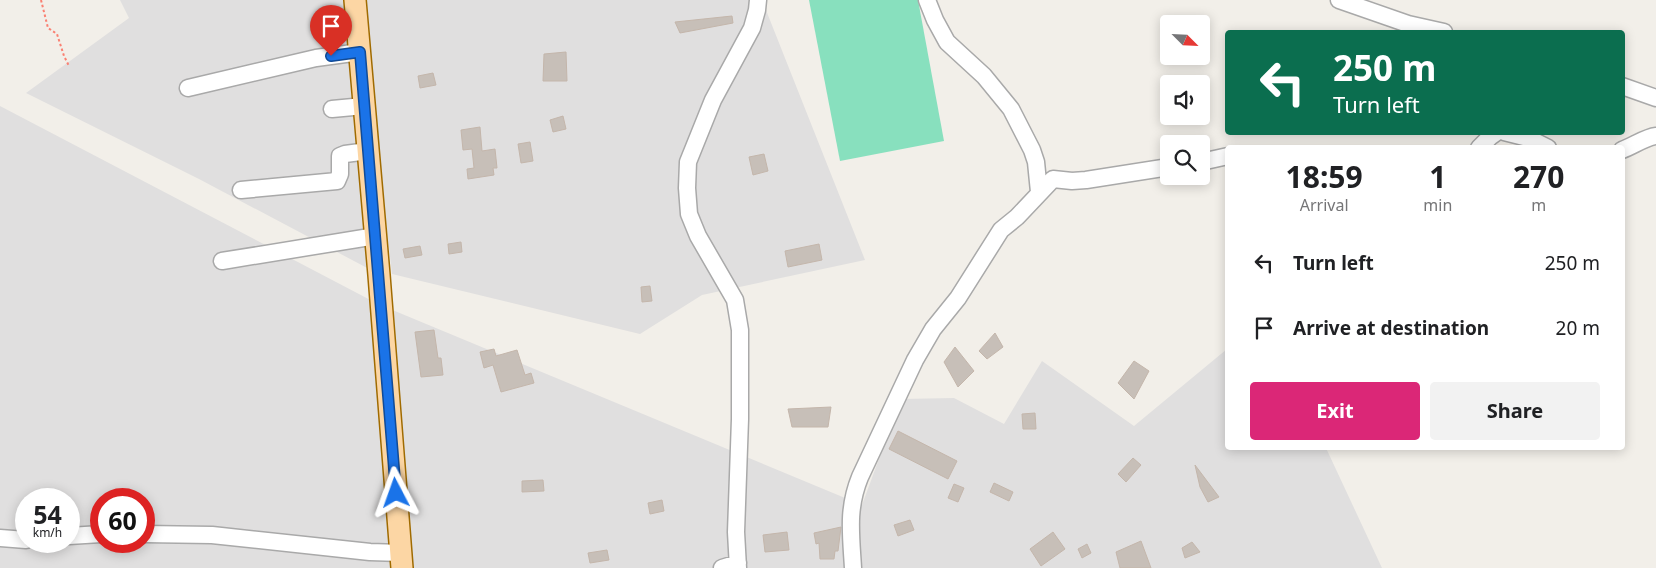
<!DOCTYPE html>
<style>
:root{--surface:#fff;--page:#f2f2f2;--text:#202124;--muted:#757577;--accent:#db2777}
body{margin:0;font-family:"Noto Sans",sans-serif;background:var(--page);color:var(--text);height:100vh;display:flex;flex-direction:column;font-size:19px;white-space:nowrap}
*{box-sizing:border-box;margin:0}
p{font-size:16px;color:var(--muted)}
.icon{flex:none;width:28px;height:28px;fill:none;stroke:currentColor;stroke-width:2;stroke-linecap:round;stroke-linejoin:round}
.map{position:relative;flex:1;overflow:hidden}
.sheet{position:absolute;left:1225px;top:145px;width:400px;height:305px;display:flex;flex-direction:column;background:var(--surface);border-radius:5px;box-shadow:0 2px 12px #0003}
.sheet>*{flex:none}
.hud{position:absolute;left:1225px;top:30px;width:400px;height:105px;border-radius:5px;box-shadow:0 2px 12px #0003;background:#0b6e4f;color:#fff;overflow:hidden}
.needle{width:32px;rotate:114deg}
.tools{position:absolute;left:1160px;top:15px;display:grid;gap:10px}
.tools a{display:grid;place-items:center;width:50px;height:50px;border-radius:5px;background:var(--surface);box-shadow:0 2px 12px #0003;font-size:25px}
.speed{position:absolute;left:15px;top:488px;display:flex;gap:10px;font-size:25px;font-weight:700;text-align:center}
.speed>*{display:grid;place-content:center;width:65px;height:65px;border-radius:50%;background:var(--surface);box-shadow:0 2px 12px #0003;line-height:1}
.speed small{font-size:12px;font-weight:400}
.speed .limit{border:8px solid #d22;background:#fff;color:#111}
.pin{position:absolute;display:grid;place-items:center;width:42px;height:42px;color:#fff;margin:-51px -21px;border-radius:50% 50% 50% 0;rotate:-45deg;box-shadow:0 0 5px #0007}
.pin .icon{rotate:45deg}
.me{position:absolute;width:55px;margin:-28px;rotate:356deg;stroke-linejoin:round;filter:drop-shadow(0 0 4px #0008)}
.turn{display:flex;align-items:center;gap:18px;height:105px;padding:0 25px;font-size:22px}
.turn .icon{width:65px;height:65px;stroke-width:2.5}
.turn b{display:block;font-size:35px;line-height:42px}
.eta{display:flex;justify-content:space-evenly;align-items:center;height:85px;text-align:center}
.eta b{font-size:30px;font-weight:700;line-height:35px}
.action{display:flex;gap:10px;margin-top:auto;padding:10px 25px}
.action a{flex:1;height:58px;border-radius:5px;background:var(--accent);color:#fff;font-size:20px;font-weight:700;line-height:58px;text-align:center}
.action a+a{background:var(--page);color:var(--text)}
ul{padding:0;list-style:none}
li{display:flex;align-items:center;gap:15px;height:65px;padding:0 25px}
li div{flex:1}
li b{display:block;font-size:19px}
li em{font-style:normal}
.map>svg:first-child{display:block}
.residential{fill:#e0dfdf;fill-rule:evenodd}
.pitch{fill:#88e0be}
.building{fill:#c7bfb8;stroke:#c4b6ab}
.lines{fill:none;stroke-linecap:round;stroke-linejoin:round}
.minor-casing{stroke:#a9a9a9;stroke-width:19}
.major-casing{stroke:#a06b00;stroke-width:24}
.path{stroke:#fa8072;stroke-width:2;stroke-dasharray:2.5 2.5;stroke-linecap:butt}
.minor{stroke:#fff;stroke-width:16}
.major{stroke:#fcd6a4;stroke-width:21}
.route-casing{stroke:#114b97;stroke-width:12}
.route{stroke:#1a73e8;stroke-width:9}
</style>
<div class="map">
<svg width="1656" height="568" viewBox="0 0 1656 568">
<rect width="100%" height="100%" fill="#f2efe9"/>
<path class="residential" d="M120 0H349L371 270 199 179 26 93 129 18Z
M365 0H762L865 260 702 295 640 334 392 274 375 124Z
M0 106 378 304 862 505 901 399 954 398 1004 424 1042 361 1134 426 1227 349 1228 448H1326L1382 568H0ZM26 499H69V541H26ZM101 499H144V541H101Z"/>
<path class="pitch" d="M809 0H918L944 141 840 161Z"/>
<path class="building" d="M732 16 733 23 680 33 675 22Z
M566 52 567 81H543L544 54Z
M433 73 436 85 420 88 418 76Z
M563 116 566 129 553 132 550 120Z
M480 127 482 151 495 149 497 168H493L494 175 468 179 467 169 474 168 472 149 463 150 461 130Z
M530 142 533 161 521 163 518 144Z
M764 154 768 171 753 175 749 157Z
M461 242 462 252 449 254 448 244Z
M819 244 822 260 788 267 785 251Z
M420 246 422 255 405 258 403 249Z
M650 286 652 301 642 302 641 287Z
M434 330 438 358H441L443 375 421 377 415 332Z
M995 333 1003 347 987 359 979 351Z
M955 347 974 371 958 387 944 362Z
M494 349 496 356 517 350 525 375 531 373 534 383 501 392 493 365 484 368 480 352Z
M1134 361 1149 371 1134 399 1118 383Z
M831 407 828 427H792L788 409Z
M1035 413 1036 429H1023L1022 414Z
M898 431 957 461 948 479 889 449Z
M1133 458 1141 465 1126 482 1118 474Z
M1195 465 1219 497 1208 502 1200 487Z
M543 480 544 491 522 492V481Z
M994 483 1013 492 1009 501 990 492Z
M954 484 964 488 958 502 948 498Z
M662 500 664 511 650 514 648 503Z
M910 520 914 530 898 536 894 525Z
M841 527 838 551H835L834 559H820L819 543 816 544 814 533Z
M787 532 789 550 765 552 763 535Z
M1053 532 1065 549 1041 566 1030 549Z
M1141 541 1151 568H1120L1116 552Z
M1192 542 1200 552 1185 558 1182 548Z
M1087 544 1091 553 1082 558 1078 549Z
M607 550 609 560 590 563 588 553Z"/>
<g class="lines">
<g class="minor-casing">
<path id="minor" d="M927 0 935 20 947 42 984 76 1011 109 1032 150 1036 162 1039 192
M1339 0 1408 24 1444 32
M1622 86 1656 98
M188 88 316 58 360 52
M332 109 364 106
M1504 132 1528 138 1548 148
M1479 148 1490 137 1497 132
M1622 150C1633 146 1646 137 1656 136
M1201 162 1228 156
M241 190 337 181 340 174V156L345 154 368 151
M222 261 376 236
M144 534 212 535 370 552 401 553
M69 536 101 534
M0 538 26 540
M722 568 738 563
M738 568 736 532 740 419V330L735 300 698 236 689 214 687 188 688 162 713 100 752 28 757 10 758 0
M853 568C851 534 847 509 860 477L915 360 933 329 958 298 1001 230 1017 217 1053 179 1072 181 1086 180 1169 167"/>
</g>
<g class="major-casing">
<path id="major" d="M355 0 379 275 402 568"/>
</g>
<path class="path" d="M41 0 48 28 57 34 64 56 69 66"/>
<use href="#minor" class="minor"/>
<use href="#major" class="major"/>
</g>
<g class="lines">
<g class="route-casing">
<path id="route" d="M331 56 360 52 396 493"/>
</g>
<use href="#route" class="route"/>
</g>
</svg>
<div class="tools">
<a><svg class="needle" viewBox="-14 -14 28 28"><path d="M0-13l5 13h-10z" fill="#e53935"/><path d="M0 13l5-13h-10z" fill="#757577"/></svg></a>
<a><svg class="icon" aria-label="sound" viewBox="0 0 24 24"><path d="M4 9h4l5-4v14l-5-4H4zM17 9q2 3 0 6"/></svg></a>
<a><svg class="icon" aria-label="search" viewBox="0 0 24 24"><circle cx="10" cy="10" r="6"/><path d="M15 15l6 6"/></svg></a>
</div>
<div class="speed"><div>54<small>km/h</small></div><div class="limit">60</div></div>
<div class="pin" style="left:331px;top:56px;background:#d93025"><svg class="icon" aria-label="arrive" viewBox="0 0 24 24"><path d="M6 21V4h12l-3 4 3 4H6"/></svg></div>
<svg class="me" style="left:396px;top:493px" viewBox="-20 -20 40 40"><path d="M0-17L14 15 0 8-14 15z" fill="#1a73e8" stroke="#fff" stroke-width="4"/></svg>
<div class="hud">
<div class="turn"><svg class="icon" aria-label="left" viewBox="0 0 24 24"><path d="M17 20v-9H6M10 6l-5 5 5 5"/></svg><div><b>250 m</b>Turn left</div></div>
</div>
<section class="sheet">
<div class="eta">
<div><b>18:59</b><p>Arrival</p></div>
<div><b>1</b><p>min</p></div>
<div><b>270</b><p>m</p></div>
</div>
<ul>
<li><svg class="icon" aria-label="left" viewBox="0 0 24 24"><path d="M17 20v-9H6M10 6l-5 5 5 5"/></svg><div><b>Turn left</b></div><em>250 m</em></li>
<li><svg class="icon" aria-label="arrive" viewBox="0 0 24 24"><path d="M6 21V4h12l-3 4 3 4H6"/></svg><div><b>Arrive at destination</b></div><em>20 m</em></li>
</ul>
<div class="action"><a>Exit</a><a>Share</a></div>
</section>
</div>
